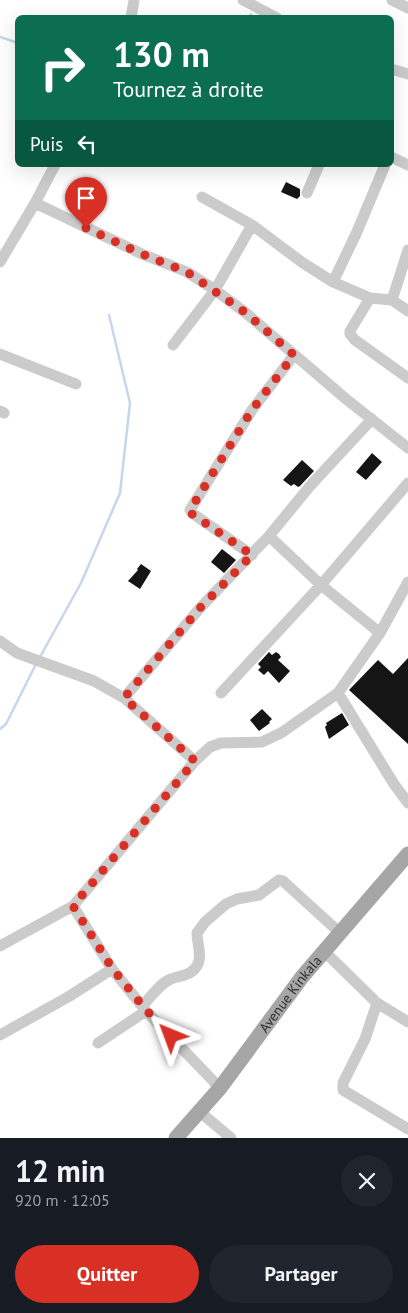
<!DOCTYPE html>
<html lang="fr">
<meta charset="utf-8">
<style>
:root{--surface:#171b24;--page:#20242c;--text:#f1f3f6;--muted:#9ea1a6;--accent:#d93025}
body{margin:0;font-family:"PT Sans",sans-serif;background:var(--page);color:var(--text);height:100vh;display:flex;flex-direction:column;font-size:19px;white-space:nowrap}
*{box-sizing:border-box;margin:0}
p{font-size:16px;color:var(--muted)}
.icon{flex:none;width:28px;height:28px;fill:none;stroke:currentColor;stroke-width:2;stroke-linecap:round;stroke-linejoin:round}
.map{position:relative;height:1138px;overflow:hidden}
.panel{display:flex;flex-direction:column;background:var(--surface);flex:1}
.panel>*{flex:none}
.banner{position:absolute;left:15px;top:15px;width:379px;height:152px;border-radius:8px;box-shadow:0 5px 20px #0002;background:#0b6e4f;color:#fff;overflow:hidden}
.pin{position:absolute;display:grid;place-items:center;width:42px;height:42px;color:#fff;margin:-51px -21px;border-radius:50% 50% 50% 0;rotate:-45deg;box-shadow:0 0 5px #0007}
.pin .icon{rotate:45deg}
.me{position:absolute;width:55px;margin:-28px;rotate:316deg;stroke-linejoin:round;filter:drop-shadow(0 0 4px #0008)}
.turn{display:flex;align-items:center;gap:18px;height:105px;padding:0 15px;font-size:22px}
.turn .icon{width:65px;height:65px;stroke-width:2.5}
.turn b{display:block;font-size:35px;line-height:42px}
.then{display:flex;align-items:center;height:48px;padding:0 15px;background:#0003;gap:10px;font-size:19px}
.round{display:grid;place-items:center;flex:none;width:52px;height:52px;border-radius:26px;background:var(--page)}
.headline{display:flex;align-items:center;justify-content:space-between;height:85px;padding:0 15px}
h1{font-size:30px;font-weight:700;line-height:38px}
.button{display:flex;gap:10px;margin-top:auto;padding:10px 15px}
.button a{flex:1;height:58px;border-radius:30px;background:var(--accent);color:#fff;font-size:20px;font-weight:700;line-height:58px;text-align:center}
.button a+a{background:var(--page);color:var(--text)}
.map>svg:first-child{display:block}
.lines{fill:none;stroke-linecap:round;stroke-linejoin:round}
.stream{stroke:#c6d6ec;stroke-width:2.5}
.building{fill:#151515}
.minor{stroke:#cbcbcb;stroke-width:11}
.major{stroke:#a6a6a6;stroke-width:15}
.route{stroke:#d93025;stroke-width:9;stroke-dasharray:0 16.2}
.labels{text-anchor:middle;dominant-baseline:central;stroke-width:5;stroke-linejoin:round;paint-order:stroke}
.street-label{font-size:14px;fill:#2e2e2e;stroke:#fff}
</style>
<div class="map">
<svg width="408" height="1138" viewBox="0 0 408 1138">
<rect width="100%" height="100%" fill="#fff"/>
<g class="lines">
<path class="stream" d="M249 18 251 14
M0 37 18 43
M40 657 81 583 120 493 130 403 109 315
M0 729 6 724 36 664"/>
</g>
<path class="building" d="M286 182 300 189V196L297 199 281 192Z
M372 453 382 462 366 480 356 472Z
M302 460 314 471 300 486 298 487 294 484 291 486 283 480Z
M222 549 236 560 224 573 211 562Z
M141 564 151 571 140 589 128 581 138 570 137 569Z
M269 652 272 655 276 652 279 654 281 657 278 660 290 671 279 683 268 671 264 675 258 670 261 667 258 664Z
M408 658V744L349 690 378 660 393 674Z
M262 709 272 719 269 722 270 723 259 731 250 720Z
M342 713 349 725 329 739 325 727 327 725 326 723Z"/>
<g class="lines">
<path class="minor" d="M243 0 277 18
M392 0 408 8
M131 18 134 0
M391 69 408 74
M391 157 408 165
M307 193 319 165
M202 197 252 225 303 263 333 282 370 298 392 300 408 311
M35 203 142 254 187 272 215 290 246 313 346 399 408 448
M0 262 35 203 55 165
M333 282 356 234 385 165
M370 298 350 331V334L355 340 408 378
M392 300 408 250
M173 345 215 290 252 225
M0 354 76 384
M0 411 4 413
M269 536 321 585 380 633
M252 555 192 513 190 510 252 410 294 355
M0 641 17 653 94 681 124 698 195 761
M221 693 321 585 408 483
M338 693 394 784 408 803
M124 698 200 608 269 536 310 486 372 419
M73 906 112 969 146 1011 220 1088
M0 946 73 906 195 761 210 747 221 743 262 742 281 733 338 693 380 633 408 582
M324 951 377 1003 408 1022
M377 1003 365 1039 343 1083V1090L408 1129
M143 1005C151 997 160 983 171 979 181 975 192 976 198 964 202 955 197 943 197 933L205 922 226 904 237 899 259 895 279 880 283 881 339 932
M0 1035 68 997 112 969
M98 1043 146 1011
M200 1112 231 1138"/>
<path class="major" id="s1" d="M176 1138 220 1088 302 977 408 854"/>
</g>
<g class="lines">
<path class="route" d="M86 228 142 254 187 272 246 313 294 355 252 410 190 510 192 514 252 555 200 608 124 698 195 761 73 906 112 968 146 1010 171 1036"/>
</g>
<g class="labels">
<g class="street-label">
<text stroke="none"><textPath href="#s1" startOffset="184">Avenue Kinkala</textPath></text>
</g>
</g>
</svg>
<div class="pin" style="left:86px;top:228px;background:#d93025"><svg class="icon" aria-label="arrive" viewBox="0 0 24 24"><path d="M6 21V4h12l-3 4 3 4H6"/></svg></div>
<svg class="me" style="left:171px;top:1036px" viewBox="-20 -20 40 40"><path d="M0-17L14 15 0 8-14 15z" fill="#d93025" stroke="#fff" stroke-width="4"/></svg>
<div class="banner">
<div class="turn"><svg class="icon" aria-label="right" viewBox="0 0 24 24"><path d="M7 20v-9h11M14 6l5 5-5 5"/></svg><div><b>130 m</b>Tournez à droite</div></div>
<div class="then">Puis<svg class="icon" aria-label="left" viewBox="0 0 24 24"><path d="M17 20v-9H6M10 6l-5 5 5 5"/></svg></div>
</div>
</div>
<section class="panel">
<div class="headline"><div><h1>12 min</h1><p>920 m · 12:05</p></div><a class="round"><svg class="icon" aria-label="close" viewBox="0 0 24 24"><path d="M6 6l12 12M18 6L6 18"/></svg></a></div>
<div class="button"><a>Quitter</a><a>Partager</a></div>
</section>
